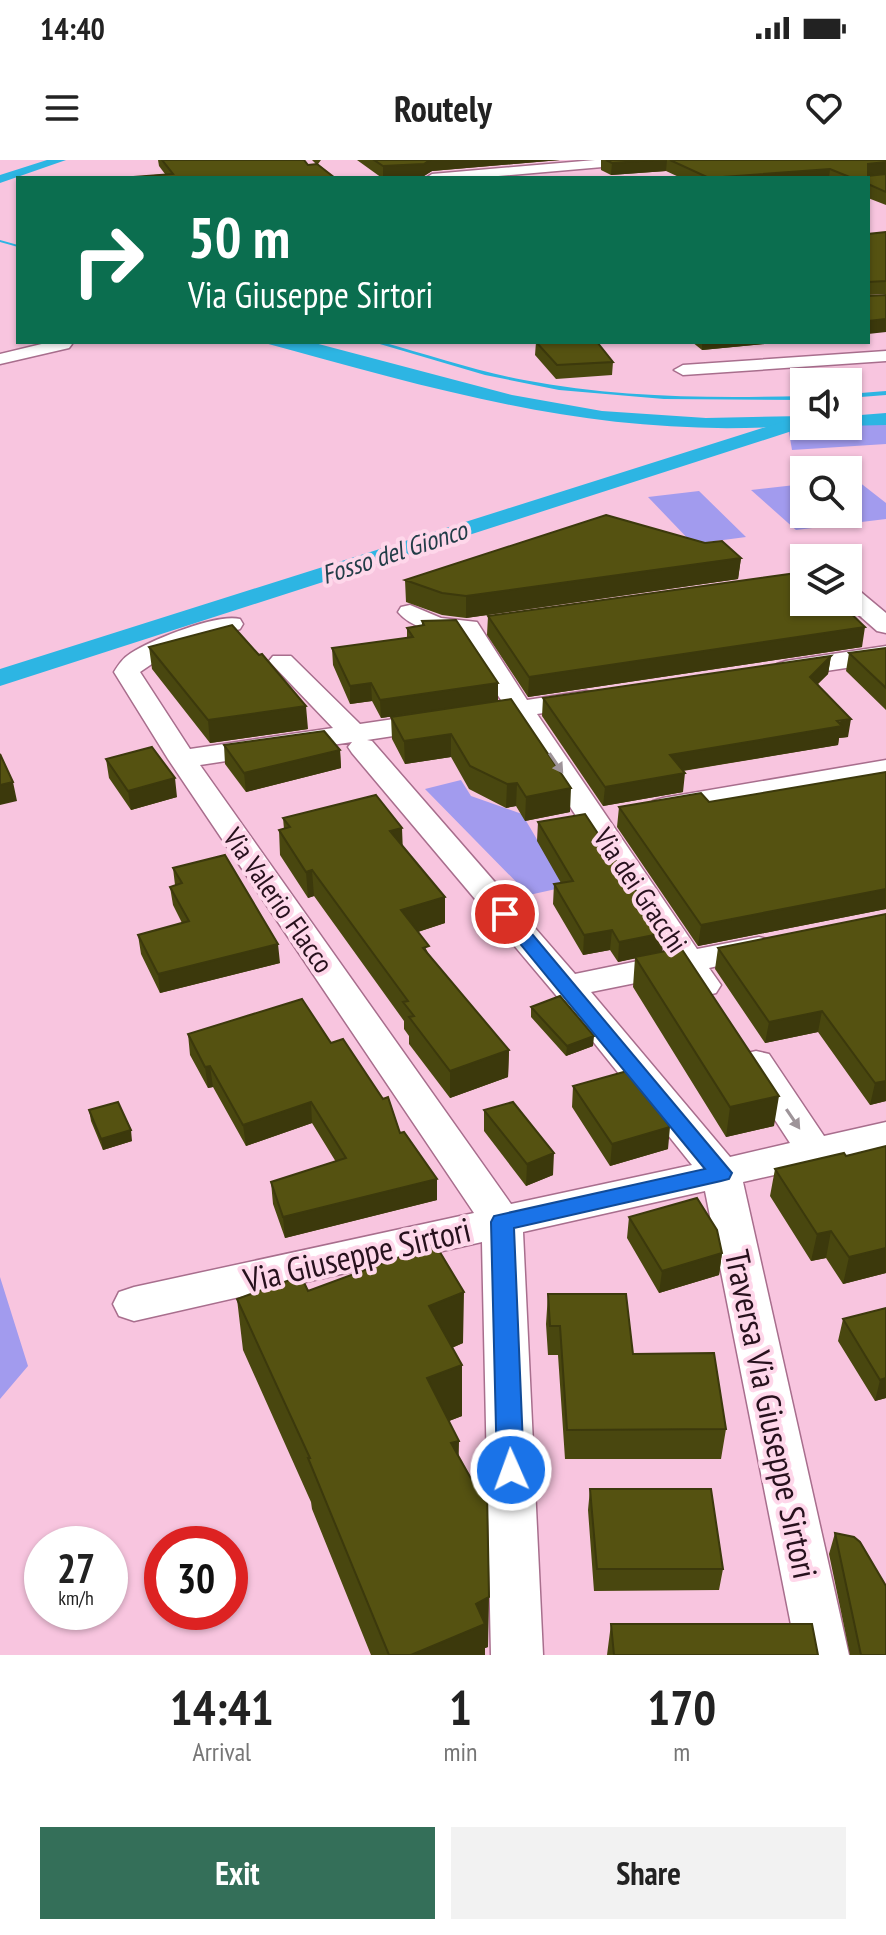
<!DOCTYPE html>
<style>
:root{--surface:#fff;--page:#f2f2f2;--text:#222;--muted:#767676;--accent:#346f59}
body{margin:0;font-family:"PT Sans Narrow",sans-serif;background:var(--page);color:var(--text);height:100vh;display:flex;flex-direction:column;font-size:30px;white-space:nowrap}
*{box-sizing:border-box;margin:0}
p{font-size:26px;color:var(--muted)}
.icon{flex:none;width:44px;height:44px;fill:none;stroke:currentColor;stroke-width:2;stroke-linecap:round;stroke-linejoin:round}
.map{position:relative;height:1495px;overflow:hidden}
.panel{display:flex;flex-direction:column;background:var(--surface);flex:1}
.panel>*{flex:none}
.hud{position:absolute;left:16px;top:16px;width:854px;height:168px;border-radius:0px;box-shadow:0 2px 6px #0004;background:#0b6e4f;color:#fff;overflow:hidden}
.fabs{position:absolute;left:790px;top:208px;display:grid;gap:16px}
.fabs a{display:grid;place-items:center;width:72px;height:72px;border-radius:0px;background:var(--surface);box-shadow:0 2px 6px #0004;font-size:40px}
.speed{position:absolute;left:24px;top:1366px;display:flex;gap:16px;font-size:40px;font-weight:700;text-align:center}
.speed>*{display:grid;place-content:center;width:104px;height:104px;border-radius:50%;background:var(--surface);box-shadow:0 2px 6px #0004;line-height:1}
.speed small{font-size:20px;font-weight:400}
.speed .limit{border:12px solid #d22;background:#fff;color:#111}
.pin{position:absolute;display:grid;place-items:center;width:68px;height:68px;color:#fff;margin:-34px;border:4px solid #fff;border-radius:50%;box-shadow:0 2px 8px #0007}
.me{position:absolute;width:88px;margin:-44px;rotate:358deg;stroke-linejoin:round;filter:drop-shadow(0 0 6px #0008)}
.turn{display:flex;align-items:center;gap:28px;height:168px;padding:0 40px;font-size:36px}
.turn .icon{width:104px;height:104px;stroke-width:2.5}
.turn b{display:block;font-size:56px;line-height:68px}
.eta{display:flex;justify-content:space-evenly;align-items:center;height:136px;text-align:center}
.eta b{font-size:48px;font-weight:700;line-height:56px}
.cta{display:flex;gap:16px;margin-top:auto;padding:16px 40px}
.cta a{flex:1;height:92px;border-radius:0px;background:var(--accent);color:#fff;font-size:32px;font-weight:700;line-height:92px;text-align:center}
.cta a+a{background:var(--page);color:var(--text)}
.status{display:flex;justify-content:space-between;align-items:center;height:56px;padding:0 40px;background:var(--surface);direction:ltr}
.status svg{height:22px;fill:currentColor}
header{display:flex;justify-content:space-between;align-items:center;height:104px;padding:0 40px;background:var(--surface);font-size:36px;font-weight:700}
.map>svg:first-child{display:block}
.green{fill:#a29bee}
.water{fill:#2db5e3}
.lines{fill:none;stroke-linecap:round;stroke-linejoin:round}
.stream{fill:#2db5e3;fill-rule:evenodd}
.canal{fill:#2db5e3;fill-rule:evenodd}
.street-casing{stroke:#a86e8d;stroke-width:3}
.street{fill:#fff;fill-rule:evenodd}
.wall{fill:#49470f}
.shaded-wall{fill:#3c390c}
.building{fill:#555211;stroke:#3c390c;stroke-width:2}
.oneway{fill:#9e9499}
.route{fill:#1a73e8;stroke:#114b97;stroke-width:2}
.labels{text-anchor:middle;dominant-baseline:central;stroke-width:8;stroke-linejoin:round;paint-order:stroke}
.far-water-label{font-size:26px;font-style:italic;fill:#223d48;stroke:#fed7ea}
.street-label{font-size:28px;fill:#27111d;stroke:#fed7ea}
.near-street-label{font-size:34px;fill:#27111d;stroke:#fed7ea}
</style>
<div class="status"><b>14:40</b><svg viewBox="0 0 49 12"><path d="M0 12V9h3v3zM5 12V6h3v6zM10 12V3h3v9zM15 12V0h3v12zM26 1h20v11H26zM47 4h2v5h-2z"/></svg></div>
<header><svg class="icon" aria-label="menu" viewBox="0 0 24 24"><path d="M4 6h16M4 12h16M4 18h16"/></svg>Routely<svg class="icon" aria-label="heart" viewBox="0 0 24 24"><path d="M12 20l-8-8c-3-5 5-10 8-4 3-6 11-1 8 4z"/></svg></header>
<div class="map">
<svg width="886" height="1495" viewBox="0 0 886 1495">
<rect width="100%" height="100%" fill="#f8c5df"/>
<path class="green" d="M886 259V284L792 290 788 266H848V262Z
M854 318 886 343V359L796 370 751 330 804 324V354H848V319Z
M699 331 746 377 693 384 648 337Z
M461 620 471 636 522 654 565 727 529 735 425 629Z
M0 1117 28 1206 0 1239Z"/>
<path class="water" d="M261 182H311L512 235 602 251 706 258 804 256V265C607 281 448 233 261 182Z"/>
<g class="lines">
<path class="stream" d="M0 80 18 85V87L0 82Z
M373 182H382C429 195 476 211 524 220 616 238 710 238 804 236V240L664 239 559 230 485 215Z
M886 231V235L848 238V234Z"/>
<path class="canal" d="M47 0H66L0 23V15Z
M886 253V265L841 266H848V256Z
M788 260 798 266 795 270 0 526V509Z"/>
<g class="street-casing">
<path id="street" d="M595 0H643L637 4 475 18H426L432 14Z
M50 182 72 184 69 188 0 204V194Z
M886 191V201L683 215 674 210 683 205Z
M848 426 856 428 886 453V473L877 471 844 442H848Z
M410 445 441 458 477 462 527 540 586 531 595 533 599 539 595 545 537 554 697 789 759 777 771 780 776 787 771 794 709 808 721 825 716 833 704 836 692 833 680 814 591 832 730 997 790 983 738 903 743 894 756 891 769 894 824 976 886 962V990L743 1022 849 1495H797L705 1031 523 1072 543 1495H491L482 1082 134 1161 119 1156 113 1144 119 1132 134 1127 474 1053 168 599 114 512C119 504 123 498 131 493 151 480 217 453 240 459L243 464 240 469 165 495 140 512 190 589 333 568 269 501 273 496H291L360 564 503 543 457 474C437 472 412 469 398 452L401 447ZM512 558 667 795 575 814 372 581 367 580ZM352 582 348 587 352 593 555 834 692 1005 511 1044 200 605Z
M886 486V502L786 517 777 514 773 509 777 504 786 501Z
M886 600V616L663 656 653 653 648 647 653 641 663 638Z"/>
</g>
<use href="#street" class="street"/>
</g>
<path class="wall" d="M158 0H304L308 5 316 4 312 0H321L318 4 335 18H120L165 14 159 6Z
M357 0H560L432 11 424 16 393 18H382Z
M601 0H886V45L868 38V18H681L666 11 611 15 601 10Z
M886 72V134L868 135V74Z
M536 182 613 202 612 215 556 219 535 195Z
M692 182H784L702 190Z
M741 398 738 419 466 458 442 455 406 442 405 420Z
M488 456 862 487 528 537 487 475Z
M422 461 498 523V541L381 558 372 541 350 544 333 505 332 488 407 478V468L422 466Z
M149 487 308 569 210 583 152 509Z
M886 488V550L846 511 849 493Z
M831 496 828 514 818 524 848 577 839 578 838 585 683 611V632L603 646 542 556 543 538Z
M511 539 570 652 525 661 516 646 506 648 469 629 451 597 405 604 392 579 391 557Z
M224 585 340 590 341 608 246 632 225 604Z
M106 599 177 637 131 650 109 618Z
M886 612V749L698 786 617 667 619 647 709 642Z
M283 658 403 686 445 763 418 772 429 795 509 890 508 917 450 938 409 884V876L404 869V861L314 736 308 738 280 695 279 670 284 669Z
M538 662 662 792 774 966 726 977 633 827 635 798 618 802 610 790 583 795 553 744 554 724 561 723 537 681Z
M173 708 280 803 160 833 141 794 138 775 182 763 173 745 170 727 175 725Z
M886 754V941L870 945 818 872 765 883 715 809 718 788Z
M531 847 593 886 566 896 531 857Z
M188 874 331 883 400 973 437 1019V1040L285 1078 273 1044 271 1022 336 1002 312 963 246 986 213 927 208 928 190 895Z
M573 926 668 989 610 1006 572 947Z
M89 950 132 981 103 990 91 961Z
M484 950 553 1015 526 1026 484 971Z
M886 986V1113L843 1124 826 1098 811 1101 770 1036 775 1009 846 996Z
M629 1057 722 1093 719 1115 659 1133 627 1078Z
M308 1131 463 1183 452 1188 462 1205V1256L449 1261 458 1296 488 1487 485 1488V1495H371L312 1349 311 1342 243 1190 237 1139Z
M548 1134 633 1194 726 1269 721 1299H565L558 1195H548L546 1164Z
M886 1148V1238L875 1241 838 1181 843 1159Z
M590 1329 723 1409 719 1430 594 1431 588 1350Z
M835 1373 886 1495H850L829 1394Z
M611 1464 818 1495H607Z"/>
<path class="shaded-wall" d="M430 0H560L432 11 424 16 383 18V6Z
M653 0H667L666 11 611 15 612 3Z
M886 2V14L866 16 868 4Z
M830 9 829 18H716Z
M886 159V172L868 174V161Z
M702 182H784L702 190Z
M741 398 738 419 466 458V436Z
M865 467 862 487 528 537 529 517Z
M831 496 828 514 807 534 810 517Z
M371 523 372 541 350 544V526Z
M498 523V541L381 558 380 540Z
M306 546 308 569 210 583 208 560Z
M851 559 848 577 839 578 838 585 668 613 670 595Z
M451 574V597L405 604 404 581Z
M340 590 341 608 246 632 244 613Z
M685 613 683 632 603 646 605 627Z
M175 618 177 637 131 650 128 631Z
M13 622 17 641 0 645V625Z
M517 623 516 646 506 648 507 624Z
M571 628 570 652 525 661 526 637Z
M402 668 403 693 390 671Z
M312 710 314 736 308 738 306 712Z
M886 729V749L698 786 701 765Z
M445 737V763L402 777 401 750Z
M612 770 610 790 583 795 584 775Z
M664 773 662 793 618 802 619 782Z
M278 784 280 803 160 833 158 814Z
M822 851 818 872 765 883 769 862Z
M594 876 593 886 566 896 567 886Z
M509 890 508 917 450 938V911Z
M210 906 213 927 208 928 205 907Z
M886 921V941L870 945 875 923Z
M779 936 774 966 726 977 730 947Z
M311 942 312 963 246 986 243 965Z
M670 967 668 989 610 1006 612 984Z
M131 970 132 981 103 990 101 979Z
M554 993 553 1015 526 1026 527 1004Z
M437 1019V1040L285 1078 283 1057Z
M831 1071 826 1098 811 1101 817 1074Z
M886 1088V1113L843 1124 849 1097Z
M722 1093 719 1115 659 1133 662 1111Z
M464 1132 463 1183 429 1197V1146Z
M462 1205V1256L428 1269 427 1218Z
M886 1218V1238L875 1241 880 1220Z
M459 1281 458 1331 451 1283Z
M489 1437 488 1487 485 1488V1495H411L476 1444Z"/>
<path class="building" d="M162 0H304L308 5 317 4 335 18H120L173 14Z
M374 0H430L424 4 383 6Z
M606 0H653L612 3Z
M670 0H886V2L868 4V16L886 14V32L868 24V18H852L830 9 709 18Z
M886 72V121L868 122V74Z
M886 135V159L868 161V136Z
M536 182H597L613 202 557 205Z
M606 355 705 383 722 381 741 398 466 436 442 433 405 420Z
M804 412V442H839L865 467 529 517 488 456Z
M456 460 498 523 380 540 371 523 350 526 332 488 413 477 407 468 424 465 422 461Z
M232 465 259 495 262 494 306 546 208 560 149 487Z
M886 488V528L849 493Z
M831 496 810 517 851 559 837 561 842 566 670 595 685 613 605 627 543 538Z
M511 539 571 628 526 637 517 623 507 624 470 606 451 574 404 581 391 557Z
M324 571 340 590 244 613 224 585Z
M152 587 175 618 128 631 106 599Z
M0 594 13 622 0 625Z
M886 612V729L701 765 619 647 701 633 709 642Z
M376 635 402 668 390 671 445 737 401 750 429 786 423 788 509 890 450 911 409 857 414 856 403 842 408 841 312 710 306 712 279 670 290 667 283 658Z
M585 654 664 773 619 782 612 770 584 775 554 724 573 721 538 662Z
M225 695 278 784 158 814 138 775 189 761 170 727 182 723 173 708Z
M886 754V921L875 923 822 851 769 862 718 788Z
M681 788 779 936 730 947 635 797Z
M560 836 594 876 567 886 531 847Z
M302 839 331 883 343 879 383 939 388 937 400 973 404 972 437 1019 283 1057 271 1022 346 998 311 942 243 965 210 906 205 907 188 874Z
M631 910 670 967 612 984 573 926Z
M118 942 131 970 101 979 89 950Z
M513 942 554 993 527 1004 484 950Z
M886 986V1088L849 1097 831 1071 817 1074 775 1009 844 993 846 996Z
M697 1038 717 1070 722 1093 662 1111 629 1057Z
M435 1084 464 1132 429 1146 462 1205 427 1218 459 1281 451 1283 478 1331 486 1328 487 1331 489 1437 476 1444 485 1464 411 1495H389L308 1298H310L237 1139 301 1116 308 1131Z
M548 1134H626L633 1194 714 1193 726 1269 567 1270 560 1166H550Z
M886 1148V1218L880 1220 843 1159Z
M590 1329H711L723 1409H597Z
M835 1373 854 1377 860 1382 886 1426V1495H861Z
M611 1464H812L818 1495H614Z"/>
<defs><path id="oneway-solid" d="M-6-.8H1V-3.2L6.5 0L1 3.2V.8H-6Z" transform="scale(2)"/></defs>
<g class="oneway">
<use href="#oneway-solid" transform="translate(556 603) rotate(56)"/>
<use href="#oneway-solid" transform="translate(793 959) rotate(56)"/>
</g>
<path class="route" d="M505 749 512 750 732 1013 729 1019 721 1021 514 1068 524 1310 520 1318 511 1321 501 1318 497 1310 491 1062 494 1056 705 1009 499 758 496 754Z"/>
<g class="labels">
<g class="far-water-label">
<text transform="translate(394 392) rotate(-18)">Fosso del Gionco</text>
</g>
<g class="street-label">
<text transform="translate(641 730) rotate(56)">Via dei Gracchi</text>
<text transform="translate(279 740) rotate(55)">Via Valerio Flacco</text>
</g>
<g class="near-street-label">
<text transform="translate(357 1094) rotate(-13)">Via Giuseppe Sirtori</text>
<text transform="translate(772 1254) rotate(78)">Traversa Via Giuseppe Sirtori</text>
</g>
</g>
</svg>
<div class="fabs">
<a><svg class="icon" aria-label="sound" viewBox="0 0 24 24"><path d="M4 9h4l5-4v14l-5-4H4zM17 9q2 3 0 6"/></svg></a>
<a><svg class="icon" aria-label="search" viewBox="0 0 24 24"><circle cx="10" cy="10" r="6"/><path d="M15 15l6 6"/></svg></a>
<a><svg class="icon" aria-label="layers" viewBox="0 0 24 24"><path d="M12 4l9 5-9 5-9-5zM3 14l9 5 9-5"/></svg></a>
</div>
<div class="speed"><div>27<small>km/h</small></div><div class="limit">30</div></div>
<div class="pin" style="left:505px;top:754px;background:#d93025"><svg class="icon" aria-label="arrive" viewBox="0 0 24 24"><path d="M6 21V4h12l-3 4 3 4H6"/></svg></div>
<svg class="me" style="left:511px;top:1310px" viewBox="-20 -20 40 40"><circle r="17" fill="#1a73e8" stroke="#fff" stroke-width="3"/><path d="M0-11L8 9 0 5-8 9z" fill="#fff"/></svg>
<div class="hud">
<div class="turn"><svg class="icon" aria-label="right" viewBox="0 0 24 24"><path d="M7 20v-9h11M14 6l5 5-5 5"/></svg><div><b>50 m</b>Via Giuseppe Sirtori</div></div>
</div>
</div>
<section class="panel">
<div class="eta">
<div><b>14:41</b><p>Arrival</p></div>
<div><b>1</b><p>min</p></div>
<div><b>170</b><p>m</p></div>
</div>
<div class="cta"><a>Exit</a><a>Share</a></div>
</section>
